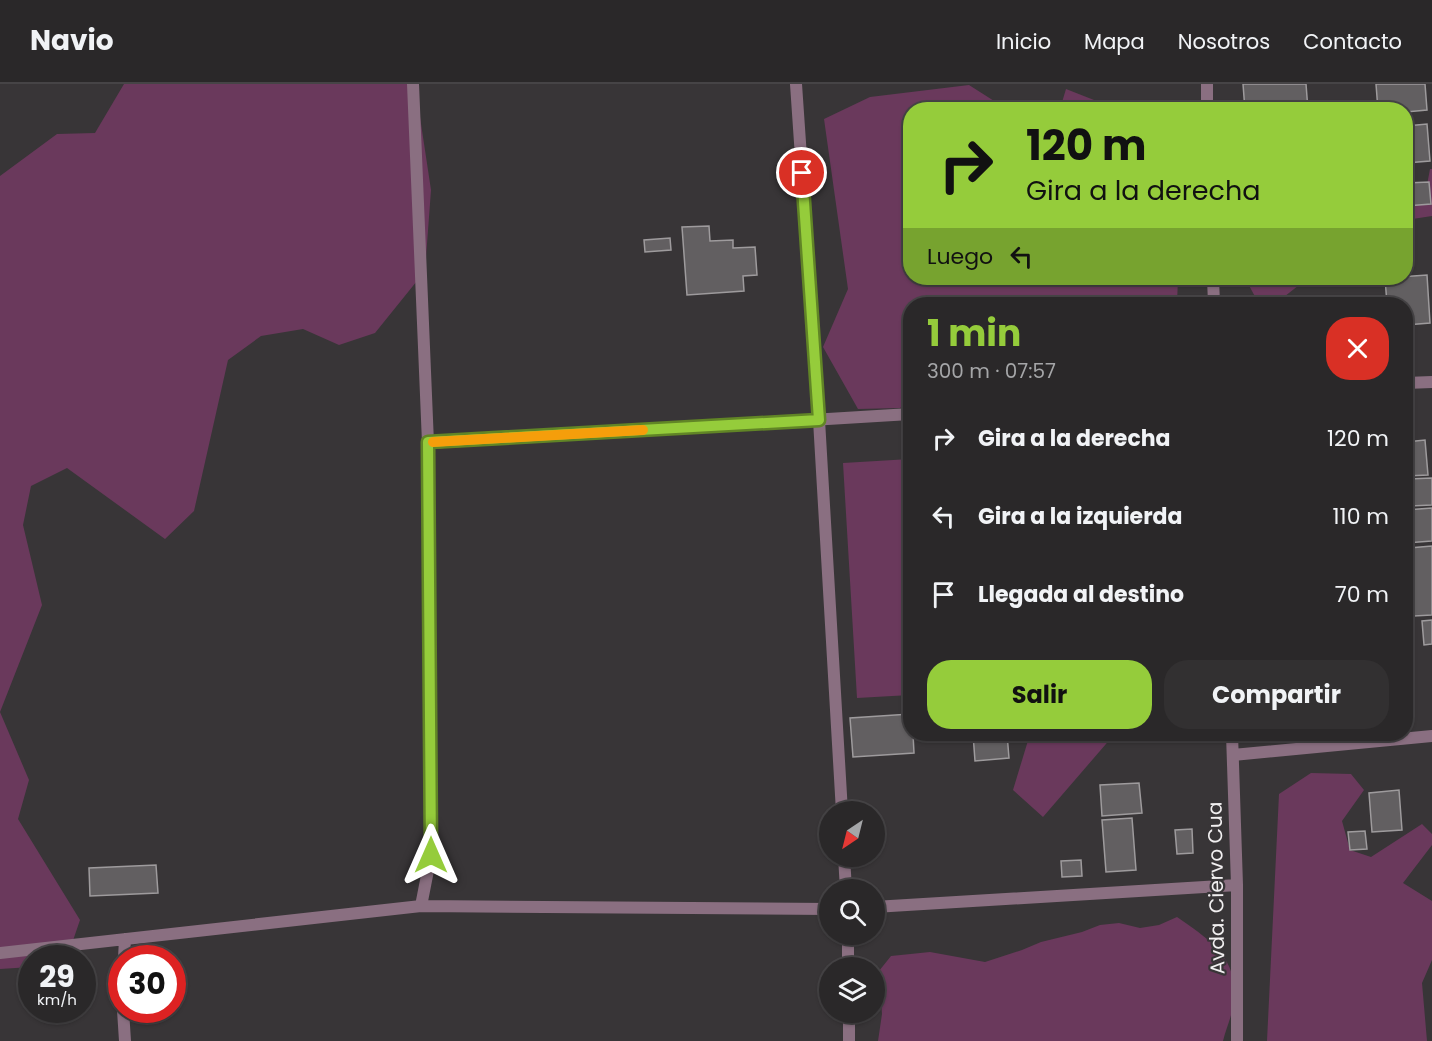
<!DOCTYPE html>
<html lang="es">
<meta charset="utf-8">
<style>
:root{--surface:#2a2829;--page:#323031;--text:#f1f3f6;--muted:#a5a6a8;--line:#464446;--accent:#95cc3b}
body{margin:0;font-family:Poppins,sans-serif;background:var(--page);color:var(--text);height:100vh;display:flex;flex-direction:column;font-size:22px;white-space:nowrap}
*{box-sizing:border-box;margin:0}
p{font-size:20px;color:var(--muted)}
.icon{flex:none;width:33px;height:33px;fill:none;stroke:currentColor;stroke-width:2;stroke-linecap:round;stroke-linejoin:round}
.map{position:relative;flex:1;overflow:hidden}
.details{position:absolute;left:903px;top:213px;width:510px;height:444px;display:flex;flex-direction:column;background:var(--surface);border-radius:24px;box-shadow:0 2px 4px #0004,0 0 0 2px var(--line)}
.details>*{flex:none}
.hud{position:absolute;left:903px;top:18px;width:510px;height:183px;border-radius:24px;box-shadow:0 2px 4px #0004,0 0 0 2px var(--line);background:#95cc3b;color:#111;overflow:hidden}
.needle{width:39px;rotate:215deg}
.controls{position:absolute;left:819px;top:717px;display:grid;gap:12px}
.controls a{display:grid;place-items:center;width:66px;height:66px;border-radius:50%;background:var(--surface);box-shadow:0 2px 4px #0004,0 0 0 2px var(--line);font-size:30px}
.speed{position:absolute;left:18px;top:861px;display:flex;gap:12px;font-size:30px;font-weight:700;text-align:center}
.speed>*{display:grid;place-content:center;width:78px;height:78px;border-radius:50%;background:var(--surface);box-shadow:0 2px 4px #0004,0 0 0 2px var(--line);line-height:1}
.speed small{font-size:15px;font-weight:400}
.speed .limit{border:9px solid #d22;background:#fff;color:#111}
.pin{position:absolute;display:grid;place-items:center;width:51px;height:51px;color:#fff;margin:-26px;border:3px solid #fff;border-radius:50%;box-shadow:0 2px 6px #0007}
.me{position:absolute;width:66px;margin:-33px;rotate:0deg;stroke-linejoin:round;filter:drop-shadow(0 0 4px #0008)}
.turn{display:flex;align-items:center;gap:21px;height:126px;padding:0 24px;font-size:27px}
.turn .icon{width:78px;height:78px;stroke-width:2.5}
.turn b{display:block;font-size:42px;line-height:51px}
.then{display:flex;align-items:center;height:57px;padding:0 24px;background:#0003;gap:12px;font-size:22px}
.round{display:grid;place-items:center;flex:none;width:63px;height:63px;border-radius:24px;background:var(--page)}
.overview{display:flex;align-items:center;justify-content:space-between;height:102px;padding:0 24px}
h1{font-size:36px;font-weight:700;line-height:45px;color:var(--accent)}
.cta{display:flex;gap:12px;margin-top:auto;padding:12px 24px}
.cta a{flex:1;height:69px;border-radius:24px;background:var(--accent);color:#111;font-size:24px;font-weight:700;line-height:69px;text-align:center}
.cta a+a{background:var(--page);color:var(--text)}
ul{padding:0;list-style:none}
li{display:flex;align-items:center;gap:18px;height:78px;padding:0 24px}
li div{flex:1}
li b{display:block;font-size:22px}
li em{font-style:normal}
header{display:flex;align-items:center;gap:36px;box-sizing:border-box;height:84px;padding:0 30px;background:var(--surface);border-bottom:2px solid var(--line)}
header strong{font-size:28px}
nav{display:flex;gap:33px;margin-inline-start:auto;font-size:21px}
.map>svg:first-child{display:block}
.green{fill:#6a395c}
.building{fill:#625f61;stroke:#9e9b9d;stroke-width:1.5}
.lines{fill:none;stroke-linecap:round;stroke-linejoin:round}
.street{stroke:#8a6f81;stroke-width:12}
.route-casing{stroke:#618526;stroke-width:15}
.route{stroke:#95cc3b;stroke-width:10}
.slow{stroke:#f59e0b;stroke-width:10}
.labels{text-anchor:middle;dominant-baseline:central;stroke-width:4.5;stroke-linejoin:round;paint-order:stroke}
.street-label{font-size:20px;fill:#f1eff0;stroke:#383537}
</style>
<header>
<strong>Navio</strong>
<nav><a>Inicio</a><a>Mapa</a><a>Nosotros</a><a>Contacto</a></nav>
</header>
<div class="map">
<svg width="1432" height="957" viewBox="0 0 1432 957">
<rect width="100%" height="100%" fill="#383537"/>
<path class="green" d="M124 0H415L431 106 425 187 375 249 339 261 303 245 261 252 228 276 194 427 165 455 67 384 31 402 23 441 42 521 0 628 29 696 18 735 80 836 67 874H32L31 883 0 885V92L57 50 95 49Z
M969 1 1002 22V25L910 26V194H1178L1177 220H910V318L900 324 858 325 823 263 848 205 824 35 870 13Z
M1066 5 1094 16 1102 25H1060Z
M1430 85H1432V132L1406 136V119L1424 117Z
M1245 194H1308L1275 220H1259Z
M910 375V611L857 614 843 379Z
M1407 526 1412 607 1406 606Z
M1030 650H1106L1112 653 1043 733 1013 706Z
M1311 689 1351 690 1364 706 1342 737 1350 766 1371 773 1422 740 1432 750V761L1403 799 1432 817V876L1422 899 1427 957H1267L1279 710Z
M1177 833C1208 855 1238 872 1234 916 1233 930 1226 944 1223 957H878L882 930 879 887 891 872 930 868 985 878 1022 866 1041 858 1082 848 1100 841 1119 839 1140 844 1159 841Z"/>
<path class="building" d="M1243 0H1306L1308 26H1245Z
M1376 0H1425L1427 26 1406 28V26H1378Z
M1427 40 1430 77 1406 79V42Z
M1429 98 1431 120 1406 122V99Z
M709 142 710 157 733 156V164L755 163 757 191 743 192 744 207 687 211 682 143Z
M670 154 671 166 645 168 644 156Z
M1427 191 1430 239 1406 241V220H1387L1385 194Z
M1425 356 1428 391 1406 392V358Z
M1432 394V421L1410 422 1408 395Z
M1432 424V457L1406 459V426Z
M1432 462V531L1414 532 1409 464Z
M1432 536V560L1424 561 1422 537Z
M910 630V650H913L914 669 853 673 850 634Z
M973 650H1007L1009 674 975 677Z
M1139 699 1142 729 1102 732 1100 701Z
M1399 706 1402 746 1372 748 1369 709Z
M1132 734 1136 786 1106 788 1102 736Z
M1192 745 1193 769 1177 770 1175 746Z
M1365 747 1367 765 1350 766 1348 748Z
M1081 776 1082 792 1062 793 1061 777Z
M156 781 158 809 90 812 89 784Z"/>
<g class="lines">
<path class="street" d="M413 0 428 359 431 771 421 822
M796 0 819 336 842 728
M1207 0V26
M1213 194 1214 220
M1406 299 1432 298
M428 359 910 330
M1232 650 1237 801V957
M1233 671 1432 652
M844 772 846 806
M874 823 1237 801
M848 850V884
M0 869 421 822 830 825
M124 874 125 855
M123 926 125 957
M849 928V957"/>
</g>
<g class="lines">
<g class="route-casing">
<path id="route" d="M431 771 428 358 819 336 802 89"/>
</g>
<use href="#route" class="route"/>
<path class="slow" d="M433 358 643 346"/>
</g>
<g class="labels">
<g class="street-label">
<text transform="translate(1216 804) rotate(-91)">Avda. Ciervo Cua</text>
</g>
</g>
</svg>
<div class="controls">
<a><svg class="needle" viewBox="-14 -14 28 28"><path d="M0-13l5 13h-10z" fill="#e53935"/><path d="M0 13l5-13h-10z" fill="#a5a6a8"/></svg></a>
<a><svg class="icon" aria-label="search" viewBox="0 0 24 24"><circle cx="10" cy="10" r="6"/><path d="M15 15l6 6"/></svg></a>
<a><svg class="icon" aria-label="layers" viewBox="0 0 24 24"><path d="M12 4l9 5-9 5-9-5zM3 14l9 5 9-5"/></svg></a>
</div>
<div class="speed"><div>29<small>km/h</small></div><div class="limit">30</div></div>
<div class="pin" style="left:802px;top:89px;background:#d93025"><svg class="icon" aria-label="arrive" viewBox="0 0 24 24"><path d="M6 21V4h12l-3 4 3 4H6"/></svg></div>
<svg class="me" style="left:431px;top:771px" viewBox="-20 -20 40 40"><path d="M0-17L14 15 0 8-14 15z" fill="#95cc3b" stroke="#fff" stroke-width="4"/></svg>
<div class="hud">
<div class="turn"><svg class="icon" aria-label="right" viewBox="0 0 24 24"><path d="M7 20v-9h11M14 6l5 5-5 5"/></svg><div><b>120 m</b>Gira a la derecha</div></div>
<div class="then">Luego<svg class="icon" aria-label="left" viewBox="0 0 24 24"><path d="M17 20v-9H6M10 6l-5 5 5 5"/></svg></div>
</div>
<section class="details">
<div class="overview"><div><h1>1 min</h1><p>300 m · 07:57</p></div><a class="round" style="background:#d93025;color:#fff"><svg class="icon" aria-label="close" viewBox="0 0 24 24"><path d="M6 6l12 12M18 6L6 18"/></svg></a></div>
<ul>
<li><svg class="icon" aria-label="right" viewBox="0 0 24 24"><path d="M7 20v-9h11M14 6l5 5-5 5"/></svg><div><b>Gira a la derecha</b></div><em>120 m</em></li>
<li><svg class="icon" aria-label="left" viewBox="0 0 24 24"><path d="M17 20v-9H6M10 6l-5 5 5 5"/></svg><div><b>Gira a la izquierda</b></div><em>110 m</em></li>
<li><svg class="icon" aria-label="arrive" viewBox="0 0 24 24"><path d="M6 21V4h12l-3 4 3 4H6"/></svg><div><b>Llegada al destino</b></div><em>70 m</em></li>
</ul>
<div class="cta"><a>Salir</a><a>Compartir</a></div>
</section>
</div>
